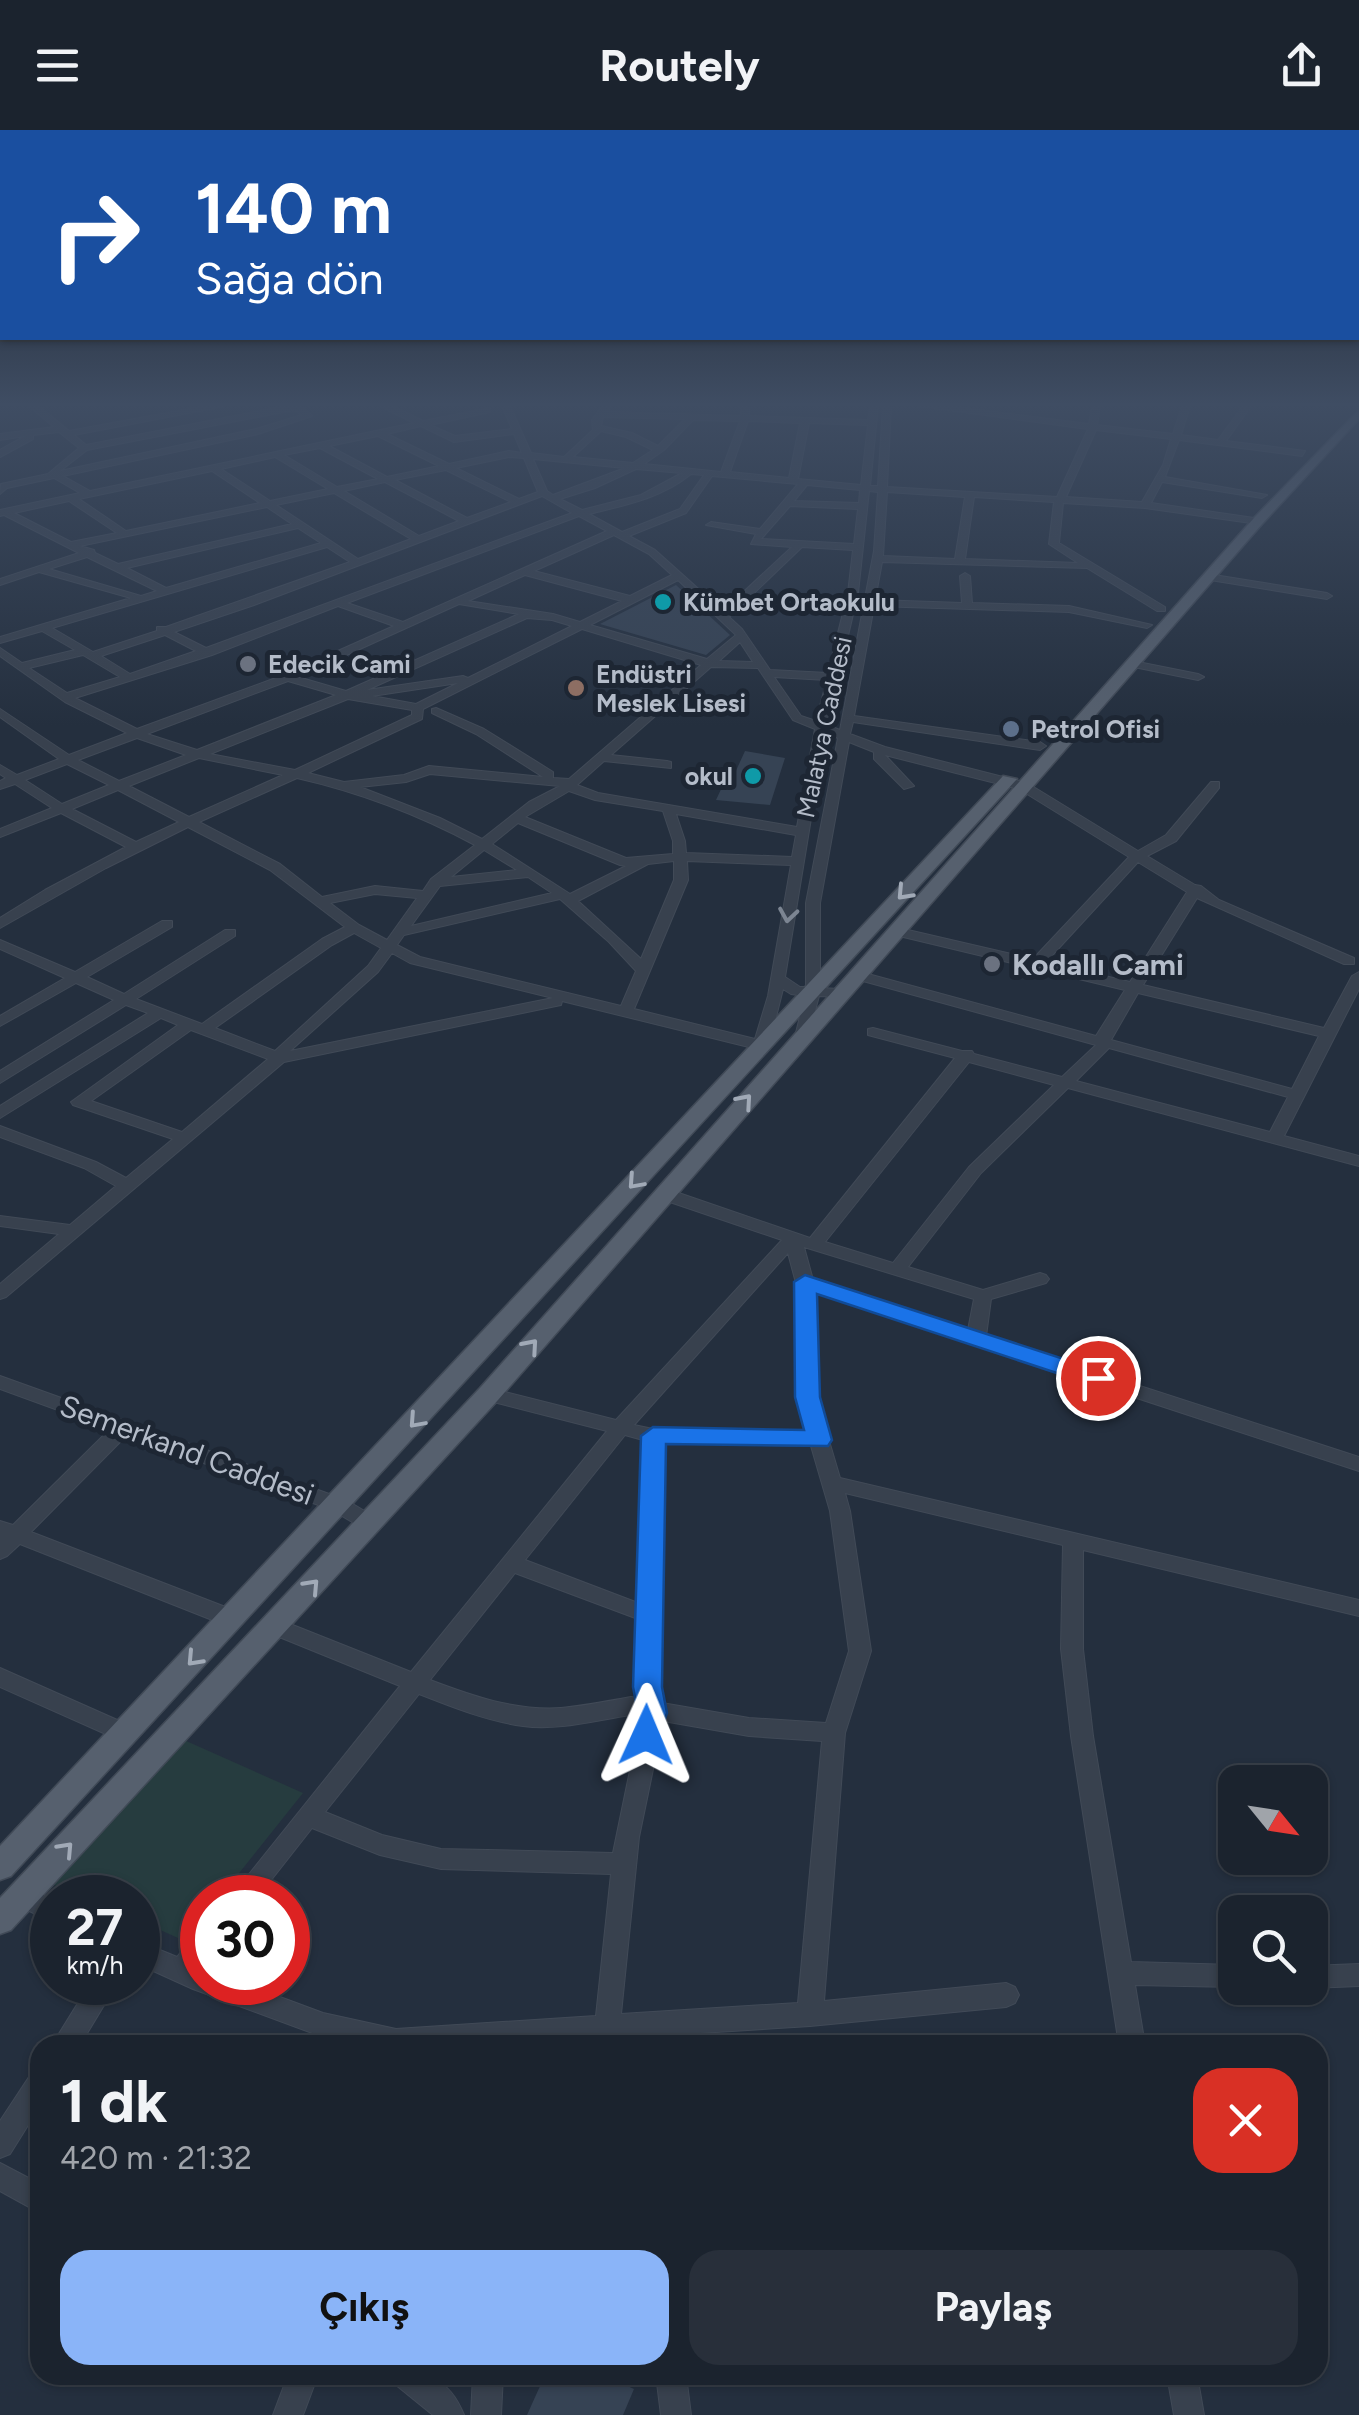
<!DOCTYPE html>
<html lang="tr">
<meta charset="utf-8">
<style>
:root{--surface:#1b232e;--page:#282f3a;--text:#f1f3f6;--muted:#a0a4aa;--line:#39404a;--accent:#8ab4f8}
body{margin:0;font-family:Figtree,sans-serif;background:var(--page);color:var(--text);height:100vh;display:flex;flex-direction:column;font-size:38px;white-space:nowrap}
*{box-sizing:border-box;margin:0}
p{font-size:32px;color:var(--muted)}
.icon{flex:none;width:55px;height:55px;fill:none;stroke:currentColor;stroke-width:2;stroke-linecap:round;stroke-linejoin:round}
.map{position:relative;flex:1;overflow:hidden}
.side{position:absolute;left:30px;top:1905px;width:1298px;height:350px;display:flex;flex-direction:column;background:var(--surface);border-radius:30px;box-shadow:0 2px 8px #0004,0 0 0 2px var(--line)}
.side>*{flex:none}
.banner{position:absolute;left:0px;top:0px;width:1360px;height:210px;box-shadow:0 2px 8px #0004,0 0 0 2px var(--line);background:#1a4fa0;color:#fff;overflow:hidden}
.needle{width:65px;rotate:120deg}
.buttons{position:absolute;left:1218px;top:1635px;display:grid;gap:20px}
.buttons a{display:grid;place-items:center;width:110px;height:110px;border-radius:20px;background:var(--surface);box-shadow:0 2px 8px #0004,0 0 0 2px var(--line);font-size:50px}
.speed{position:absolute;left:30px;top:1745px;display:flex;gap:20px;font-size:50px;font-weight:700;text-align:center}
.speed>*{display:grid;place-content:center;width:130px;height:130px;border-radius:50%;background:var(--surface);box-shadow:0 2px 8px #0004,0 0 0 2px var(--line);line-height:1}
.speed small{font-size:25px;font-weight:400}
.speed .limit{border:15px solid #d22;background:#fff;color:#111}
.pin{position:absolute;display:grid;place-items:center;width:85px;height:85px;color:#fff;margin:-42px;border:5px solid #fff;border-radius:50%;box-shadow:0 2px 10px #0007}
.me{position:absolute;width:110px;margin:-55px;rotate:1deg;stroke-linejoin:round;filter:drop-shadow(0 0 8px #0008)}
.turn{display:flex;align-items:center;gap:35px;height:210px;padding:0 30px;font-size:45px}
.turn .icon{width:130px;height:130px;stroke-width:2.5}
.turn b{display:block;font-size:70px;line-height:85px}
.round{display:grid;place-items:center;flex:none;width:105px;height:105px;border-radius:30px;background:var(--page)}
.overview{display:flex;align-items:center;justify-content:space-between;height:170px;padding:0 30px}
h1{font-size:60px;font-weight:700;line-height:75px}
.button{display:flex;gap:20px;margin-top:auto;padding:20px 30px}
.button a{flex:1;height:115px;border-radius:30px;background:var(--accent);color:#111;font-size:40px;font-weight:700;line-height:115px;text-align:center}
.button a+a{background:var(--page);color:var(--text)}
header{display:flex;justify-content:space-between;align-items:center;height:130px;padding:0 30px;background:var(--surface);font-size:45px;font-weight:700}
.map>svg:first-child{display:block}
.green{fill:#263c3f}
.building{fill:#364354}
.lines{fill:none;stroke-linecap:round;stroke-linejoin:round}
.minor-casing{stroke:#414a57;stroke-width:2}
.major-casing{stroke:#414a57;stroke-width:3}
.minor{fill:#38414e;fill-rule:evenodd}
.major{fill:#56606e;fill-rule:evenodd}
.oneway{stroke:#a1aab7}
.oneway2{stroke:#7c8592}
.route{fill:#1a73e8;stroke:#114b97;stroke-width:2.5}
.culture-dot{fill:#0f9aa8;stroke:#1d2633;stroke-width:4}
.worship-dot{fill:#6b7280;stroke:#1d2633;stroke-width:4}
.education-dot{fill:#8d6e63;stroke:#1d2633;stroke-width:4}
.service-dot{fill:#5c6f8a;stroke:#1d2633;stroke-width:4}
.labels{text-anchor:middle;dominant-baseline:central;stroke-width:10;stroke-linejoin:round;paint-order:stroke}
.far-poi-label{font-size:25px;font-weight:bold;fill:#b4bcc9;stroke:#1d2633;text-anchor:start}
.far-street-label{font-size:25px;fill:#b4bcc9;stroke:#1d2633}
.poi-label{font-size:30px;font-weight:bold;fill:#b4bcc9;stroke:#1d2633;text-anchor:start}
.street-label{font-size:30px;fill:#b4bcc9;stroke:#1d2633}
</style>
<header><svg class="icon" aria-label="menu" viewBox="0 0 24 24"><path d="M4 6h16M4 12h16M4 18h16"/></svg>Routely<svg class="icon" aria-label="share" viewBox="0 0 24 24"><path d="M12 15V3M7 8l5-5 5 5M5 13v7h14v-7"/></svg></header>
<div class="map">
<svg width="1359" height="2285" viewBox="0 0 1359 2285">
<rect width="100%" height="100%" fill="#242f3e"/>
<path class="green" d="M184 1610 303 1663 220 1767 202 1768V1789L178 1808 138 1790V1768L84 1767 54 1755Z"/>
<path class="building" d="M676 455 730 505 706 525 600 494Z
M745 621 785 628 770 675 716 670 723 655 729 656Z
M545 2245H603L634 2259 623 2285H527Z"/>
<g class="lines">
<g class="minor-casing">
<path id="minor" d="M29 276H39L69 301 205 276H225L74 305 86 315 285 276H301L312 286 258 304 63 346 90 361 414 293 380 276H392L423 291 490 278V282L430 295 455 306 512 299 503 278 510 276 531 323 564 327 593 300 592 290 602 276H611L607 282 741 286V276H749V286L868 290 870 276H878L870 356H878L883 276H891L887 357 1057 367 1088 299 919 276H947L1089 294 1092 276H1100L1097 295 1173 304 1182 276H1190L1181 305 1218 310 1243 276H1251L1226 311 1305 321 1302 326 1179 310 1165 347 1267 365 1262 368 1162 352 1151 373 1261 389 1263 391 1258 394 1145 378 1063 373 1059 413 1165 477V481H1157L1087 438 882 432 875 470 962 473 960 446 965 443 970 446 972 473 1069 476 1152 495 1147 498 1069 482 874 476 854 586 1040 612 1046 616 1040 620 853 592 850 604 885 617 1027 653 1138 721 1166 705 1211 652H1219V658L1176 711 1147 726 1195 755 1201 756 1219 770 1354 828V834H1344L1197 768 1143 855 1324 898 1352 846 1359 842V859L1284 1006 1359 1026V1036L1068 958 981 1043 908 1137 983 1160 1040 1143 1046 1145 1049 1149 1046 1153 991 1169 986 1206 1359 1327V1341L814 1162 816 1267 840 1348 1359 1470V1486L1083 1420V1519L1093 1606 1131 1832 1235 1835V1857L1135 1855 1145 1915H1119L1071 1606 1061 1519 1063 1415 845 1363 850 1381 871 1521 845 1603 824 1871 1006 1853 1015 1857 1019 1865 1015 1873 1006 1877 810 1896 622 1908 623 1915H597L596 1910 518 1915H360L323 1907 193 1859 138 1834V1811L177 1827 193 1807 202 1804V1833L199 1838 202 1839V1852H240L323 1883 396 1899 596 1886 611 1744 441 1739 380 1725 312 1698 257 1768H230L400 1556 267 1502 264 1496 267 1490 275 1488 411 1542 607 1301 482 1269 480 1264 482 1259 489 1258 616 1290 782 1110 658 1068 656 1064 658 1060H670L810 1108 955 928 868 905V899L873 898 962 921H972L974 924 1062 947 1096 915 852 848 850 845 857 841 1096 906 1125 860 895 805 888 801 895 797 1033 829 1129 727 1019 659 885 625 914 656 904 659 874 629V622L849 612 820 773V858L840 859 847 863 840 867 819 866 807 910 802 911 795 907 805 866 791 864 783 859 769 915 761 920 562 871 561 875 556 876 284 932 6 1167 0 1169V1154L59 1104 0 1096V1086L70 1095 116 1056 84 1038 0 1007V996L96 1032 126 1048 173 1009 73 975 71 972 178 895 161 888 0 988V976L148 883 126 875 0 953V941L114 870 76 853 0 896V886L65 848 0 819V810L75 842 162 791H172V797L87 847 124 864 225 800H235V806L136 869 202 894 322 809 345 797 270 740 188 697 106 738 0 798V788L45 760 126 717 61 683 0 707V699L52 678 15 654 0 659V651L6 648 0 644V635L17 645 59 629 0 587V579L69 625 127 603 65 572 0 526V518L22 533 75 520 42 501 0 513V507L131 468 39 442 0 455V449L79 423 4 385 0 386V380L80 363 54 348 7 358 0 364 1 354 48 344 79 318 59 302 33 305V309L0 327V320L25 306 0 310V304L54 297ZM294 280 302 285 256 299 60 341 87 320ZM603 287 685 289 658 316 632 303 601 296ZM693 290 740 291 721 342 644 334 664 320ZM748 291 800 293 789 348 730 342ZM809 293 868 295 861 355 798 349ZM421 296 454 312 514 304 522 323 509 321 449 334 387 304ZM1096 300 1171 309 1163 335 1142 372 1066 367ZM601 301 626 307 653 320 633 333 573 327ZM378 306 439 336 387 347 329 316ZM320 318 378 349 337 357 284 325ZM275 327 328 359 270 371 221 339ZM509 327 524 328 538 362 519 369 456 338ZM533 329 625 338 553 365 547 361ZM636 339 682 343 641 365 582 380 560 369 595 358ZM446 340 511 372 467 388 395 350ZM212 341 260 373 126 401 79 369ZM691 344 704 345 680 379 622 402 589 384C625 375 662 368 691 344ZM712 346 798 354 760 399 711 392 706 395 756 404 751 414 792 417 723 481 655 420 629 406 686 383ZM385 352 459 391 419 406 344 361ZM807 355 860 360 859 373 794 371ZM869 361 878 362 874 421 840 600 827 595 858 463ZM887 362 965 367 955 429 883 426ZM334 363 411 409 358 429 276 375ZM542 366 572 383 206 518 174 502 254 475ZM974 367 1054 372 1049 414 1078 433 965 429ZM69 371 117 403 71 412 14 383ZM790 376 858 379 854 414 761 409ZM267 377 292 394 118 434 95 423 94 420 80 416ZM579 386 607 401 403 492 347 473ZM298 398 321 413 166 458 127 438ZM614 405 649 424 672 445 630 466 534 441ZM327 417 350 432 166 497H157V501L93 522 52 498ZM802 417 853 420 848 463 828 543 770 540 742 499 729 487ZM87 427 157 461 141 466 49 439ZM525 445 622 471 580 492 553 484 468 471ZM678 450 736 505 707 529 590 495ZM459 474 519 484 346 561 298 547ZM338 476 394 496 284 545 137 599 75 568 212 525ZM527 488 552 490 572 496 468 548 463 546 367 560ZM582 499 701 535 569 649 553 648V642L484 599 436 578 432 579V583L476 604 543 647 429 636 404 645 344 652 308 643 422 589 423 579ZM165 505 196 521 130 544 101 526ZM740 512 753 532 719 531ZM83 525 120 547 67 563 29 538ZM711 537 758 538 793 590 815 599 797 697 598 663 577 655 604 631 671 638V632L667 631 611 625ZM774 547 827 550 816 591 801 586ZM288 551 336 565 197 620 147 604ZM458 553 416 574 372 566ZM348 569 412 580V585L295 640 210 624ZM825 603 838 608 806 773V857H800L785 847ZM137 608 186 625 119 651 78 630ZM199 628 283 645 189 687 129 656ZM67 634 109 655 62 674 25 650ZM430 644 560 656 529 672 482 709 440 688 360 657 406 652ZM297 648C359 662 419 685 475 715L431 749 423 761 375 756 322 767 280 734 199 692ZM118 660 179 692 136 712 72 679ZM569 661 595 670 663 681 673 711V724L626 728 525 687ZM676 684 796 705 792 727 686 723 685 711ZM518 693 620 735 626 736 570 764 492 714ZM484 720 517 740 451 747ZM674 731V750L641 829 578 771 648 734ZM687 731 791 735 768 866 755 909 634 879 688 750ZM1138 732 1187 762 1130 852 1046 832ZM528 747 552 763 411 796 440 756ZM375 764 417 768 387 810 359 795 330 773ZM560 769 609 812 636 841 621 876 420 827 397 815 404 805ZM354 803 381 818 368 836 275 921 215 898 332 815ZM392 823 410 833 553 868 290 921 378 842ZM1138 863 1319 906 1292 959 1111 910ZM191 900 268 929 182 1002 91 971ZM1109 918 1288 967 1270 1002 1076 951ZM969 932 1054 955 969 1037 893 1133 825 1112ZM804 1117 974 1169 968 1200 813 1150ZM788 1123 796 1153 798 1267 808 1302 653 1299 634 1295ZM625 1305 643 1310 638 1473 525 1430ZM663 1313 811 1316 830 1381 849 1521 826 1593 749 1588 662 1573 658 1557ZM515 1443 638 1489 636 1557 639 1568 631 1567C608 1571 584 1576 561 1578 515 1581 472 1566 430 1550ZM419 1564C452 1577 487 1591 523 1596 558 1601 596 1590 631 1585L641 1587 613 1723 441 1719 382 1705 325 1682ZM663 1591 749 1606 822 1611 798 1873 621 1884 639 1707Z
M1208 444 1327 463 1332 466 1327 469 1204 449V445Z
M1133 531 1198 544 1204 547 1198 550 1129 536 1128 534Z
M0 1246 346 1370 378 1389 381 1394 378 1399H364L332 1380 127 1305 31 1402 241 1483 244 1489 241 1495 233 1497 225 1495 20 1414 7 1426 0 1429V1391L13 1395 110 1299 0 1259Z
M0 1538 133 1597 136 1603 133 1609 125 1612 117 1609 0 1557Z
M22 1755 52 1769V1792L13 1773 10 1766 13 1759Z
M1359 1834V1856L1310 1858H1308H1310V1836Z
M91 1852H118L80 1915H52Z
M40 1941V1976L10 2024 0 2028V1991L31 1944Z
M0 2033 40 2054V2083L0 2061Z
M288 2245H318L303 2285H273Z
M391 2245C429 2245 448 2246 464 2285H433L396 2255Z
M473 2245H503L501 2285H471Z
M656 2245H686L691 2285H661Z
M1167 2245H1197L1204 2285H1174Z"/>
</g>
<g class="major-casing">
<path id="major" d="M1359 280V289L1262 394 498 1270 11 1800 0 1804V1768L480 1258 1254 388Z
M1003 646 1017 649 11 1746 0 1750V1716Z"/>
</g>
<use href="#minor" class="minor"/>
<use href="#major" class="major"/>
</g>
<defs><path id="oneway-chevron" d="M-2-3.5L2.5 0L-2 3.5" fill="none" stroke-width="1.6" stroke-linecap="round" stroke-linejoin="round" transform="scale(2.5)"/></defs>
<g class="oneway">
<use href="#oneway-chevron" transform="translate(904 763) rotate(133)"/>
<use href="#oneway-chevron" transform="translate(745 971) rotate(-49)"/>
<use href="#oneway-chevron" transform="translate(635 1052) rotate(132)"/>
<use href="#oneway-chevron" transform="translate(531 1216) rotate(-49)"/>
<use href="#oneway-chevron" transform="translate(416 1291) rotate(132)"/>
<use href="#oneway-chevron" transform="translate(312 1456) rotate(-47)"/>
<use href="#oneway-chevron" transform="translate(194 1529) rotate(133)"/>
<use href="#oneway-chevron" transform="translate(66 1719) rotate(-47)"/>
</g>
<use class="oneway2" href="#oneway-chevron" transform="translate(788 785) rotate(99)"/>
<linearGradient id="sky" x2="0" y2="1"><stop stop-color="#141a22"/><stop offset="0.46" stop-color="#3f4d63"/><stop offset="1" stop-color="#3f4d63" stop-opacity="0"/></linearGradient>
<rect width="1359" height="596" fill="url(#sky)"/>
<path class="route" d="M805 1145 1107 1243 1111 1248 1098 1257 1090 1254 817 1164 820 1267 832 1310 828 1316 666 1314 662 1557 667 1583 656 1614H636L631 1605 638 1583 633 1557 641 1306 653 1297 804 1300 795 1267 794 1152Z"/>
<g class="culture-dot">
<circle cx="663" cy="472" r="10"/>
<circle cx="753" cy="646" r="10"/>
</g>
<g class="worship-dot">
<circle cx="248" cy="534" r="10"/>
<circle cx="992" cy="834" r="10"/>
</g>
<circle class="education-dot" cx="576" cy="558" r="10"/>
<circle class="service-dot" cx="1011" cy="599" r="10"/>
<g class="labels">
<g class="far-poi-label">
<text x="683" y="472">Kümbet Ortaokulu</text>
<text x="268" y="534">Edecik Cami</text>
<text x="596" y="544">Endüstri<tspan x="596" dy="29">Meslek Lisesi</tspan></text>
<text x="1031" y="599">Petrol Ofisi</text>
<text x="733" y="646" text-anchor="end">okul</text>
</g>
<g class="far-street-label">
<text transform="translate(824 597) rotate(-78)">Malatya Caddesi</text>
</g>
<g class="poi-label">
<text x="1012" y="834">Kodallı Cami</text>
</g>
<g class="street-label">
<text transform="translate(187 1320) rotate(20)">Semerkand Caddesi</text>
</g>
</g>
</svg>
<div class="buttons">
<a><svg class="needle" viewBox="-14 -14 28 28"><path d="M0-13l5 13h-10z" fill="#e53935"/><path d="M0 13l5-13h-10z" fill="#a0a4aa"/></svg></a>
<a><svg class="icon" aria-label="search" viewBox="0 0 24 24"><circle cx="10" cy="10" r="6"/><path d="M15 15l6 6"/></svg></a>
</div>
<div class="speed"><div>27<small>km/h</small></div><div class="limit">30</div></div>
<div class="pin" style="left:1098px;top:1248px;background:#d93025"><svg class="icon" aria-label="arrive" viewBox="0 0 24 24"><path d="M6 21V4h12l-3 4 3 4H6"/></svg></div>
<svg class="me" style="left:646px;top:1605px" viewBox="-20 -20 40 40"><path d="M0-17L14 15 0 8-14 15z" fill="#1a73e8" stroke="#fff" stroke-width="4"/></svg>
<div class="banner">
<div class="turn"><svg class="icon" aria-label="right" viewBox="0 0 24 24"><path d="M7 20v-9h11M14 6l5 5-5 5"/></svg><div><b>140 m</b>Sağa dön</div></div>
</div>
<section class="side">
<div class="overview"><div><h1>1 dk</h1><p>420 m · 21:32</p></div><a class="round" style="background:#d93025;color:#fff"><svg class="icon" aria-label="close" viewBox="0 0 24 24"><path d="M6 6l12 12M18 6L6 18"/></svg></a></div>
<div class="button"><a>Çıkış</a><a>Paylaş</a></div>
</section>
</div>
